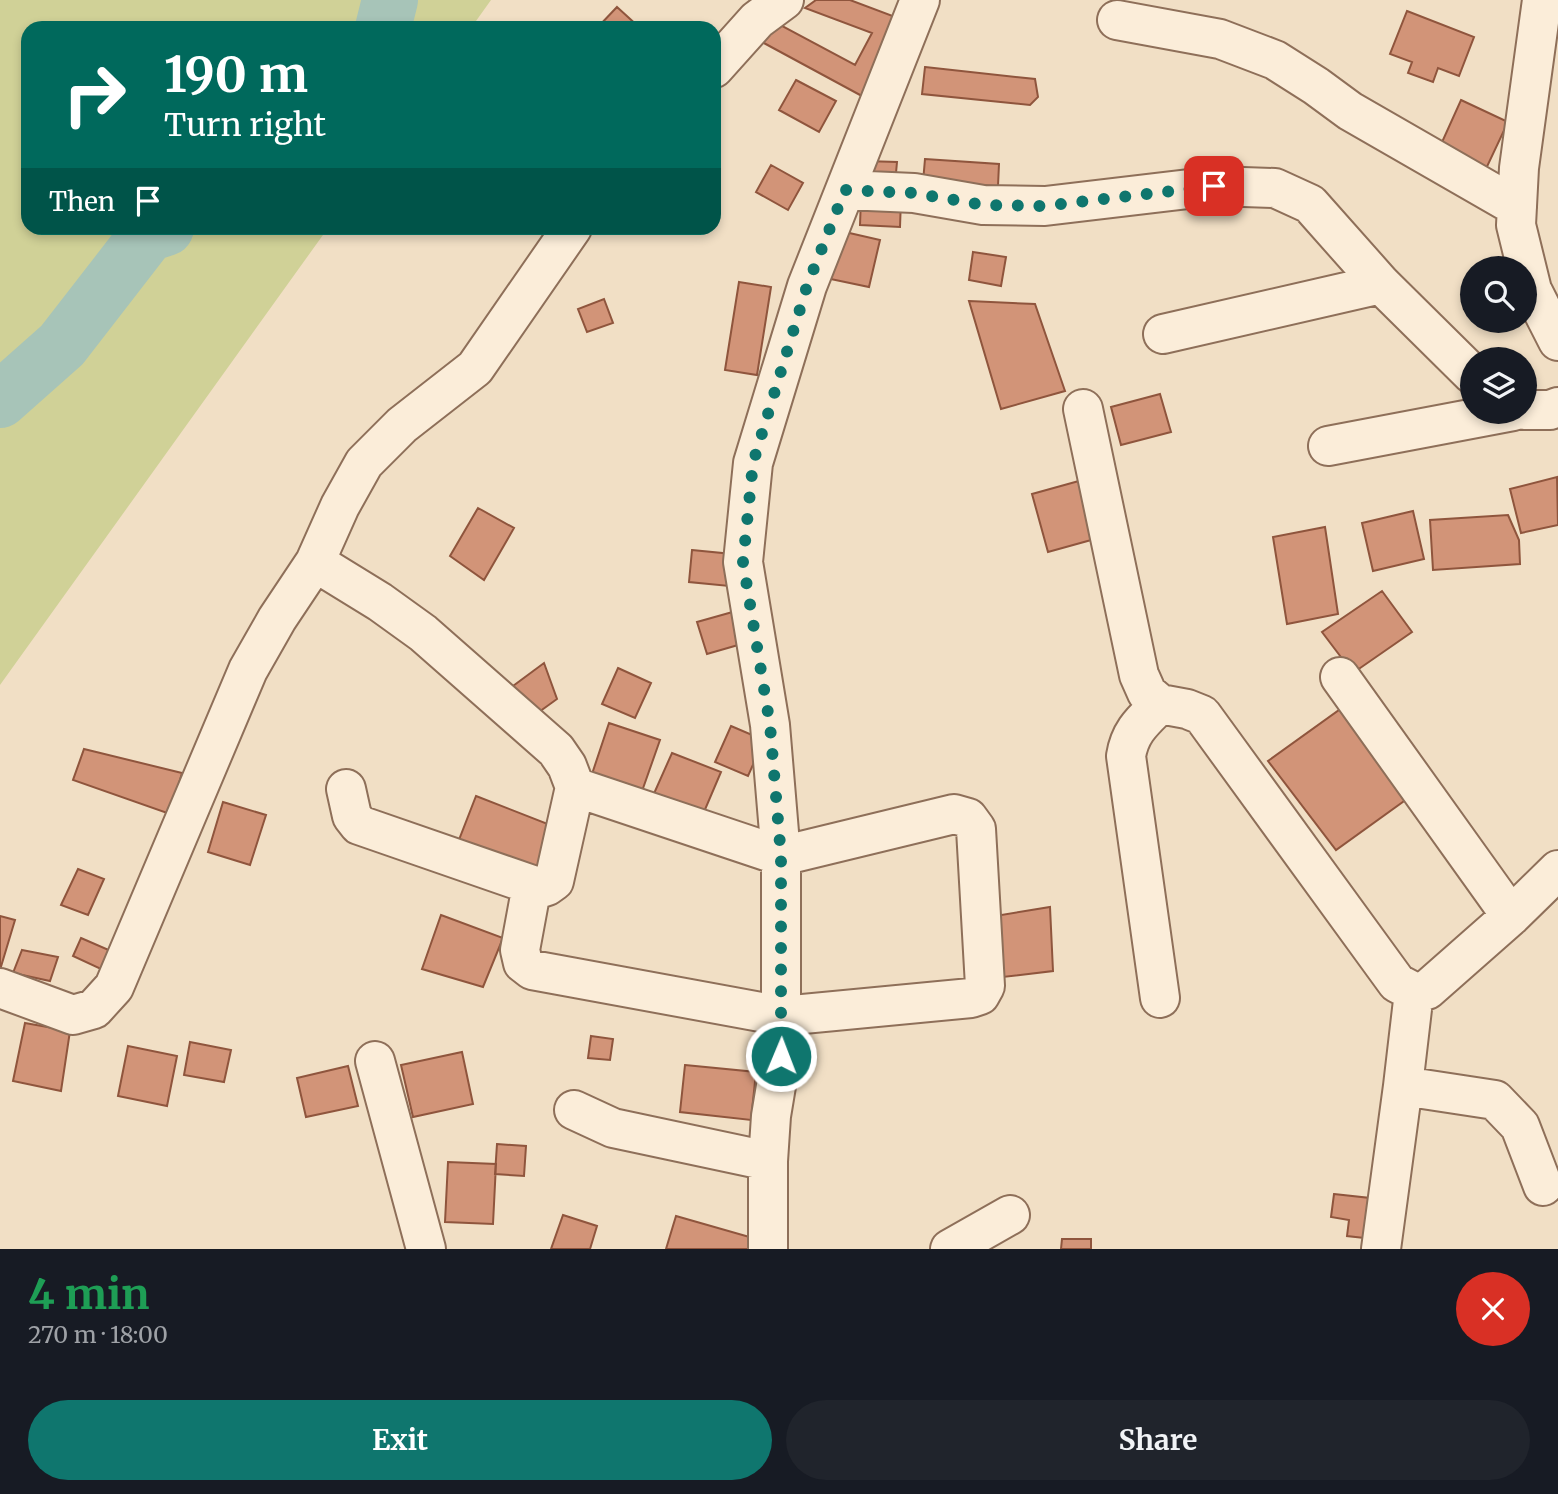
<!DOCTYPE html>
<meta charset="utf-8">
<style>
:root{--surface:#171b24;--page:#20242c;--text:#f1f3f6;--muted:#9ea1a6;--accent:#0f766e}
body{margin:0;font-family:Merriweather,serif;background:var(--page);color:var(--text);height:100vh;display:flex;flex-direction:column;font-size:26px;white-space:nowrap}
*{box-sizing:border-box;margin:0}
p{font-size:23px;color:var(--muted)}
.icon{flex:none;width:38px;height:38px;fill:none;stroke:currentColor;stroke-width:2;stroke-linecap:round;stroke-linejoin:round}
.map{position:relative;height:1249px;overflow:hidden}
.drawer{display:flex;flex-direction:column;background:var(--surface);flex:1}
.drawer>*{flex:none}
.banner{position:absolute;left:21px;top:21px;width:700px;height:214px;border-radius:21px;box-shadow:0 4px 10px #0003;background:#00695c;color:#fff;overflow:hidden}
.controls{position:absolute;left:1460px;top:256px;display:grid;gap:14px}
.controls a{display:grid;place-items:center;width:77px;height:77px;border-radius:50%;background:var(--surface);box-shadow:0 4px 10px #0003;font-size:35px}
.pin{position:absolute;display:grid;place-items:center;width:60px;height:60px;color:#fff;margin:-30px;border-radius:14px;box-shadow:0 4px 10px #0006}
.me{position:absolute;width:77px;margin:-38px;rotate:1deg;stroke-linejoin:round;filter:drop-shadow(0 0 5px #0008)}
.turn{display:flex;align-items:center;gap:24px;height:147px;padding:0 28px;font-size:32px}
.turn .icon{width:91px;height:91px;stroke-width:2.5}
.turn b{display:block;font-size:49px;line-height:60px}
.then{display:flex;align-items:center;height:66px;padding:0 28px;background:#0003;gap:14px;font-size:26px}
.round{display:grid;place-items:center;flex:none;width:74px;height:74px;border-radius:37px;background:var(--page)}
.headline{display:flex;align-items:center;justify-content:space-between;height:119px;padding:0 28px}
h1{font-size:42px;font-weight:700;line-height:52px;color:#1e9e55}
.button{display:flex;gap:14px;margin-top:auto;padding:14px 28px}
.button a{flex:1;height:80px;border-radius:42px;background:var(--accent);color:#fff;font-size:28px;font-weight:700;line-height:80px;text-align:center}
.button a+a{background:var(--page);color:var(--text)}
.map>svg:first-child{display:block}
.green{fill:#d0d197}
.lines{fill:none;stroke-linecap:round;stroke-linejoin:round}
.river{stroke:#a7c4b8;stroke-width:56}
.building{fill:#d29478;stroke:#8f553d;stroke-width:2}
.minor-casing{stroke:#8e6f59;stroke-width:42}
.minor{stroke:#fbedd9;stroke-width:38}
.route{stroke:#0f766e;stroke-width:12;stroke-dasharray:0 21.6}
</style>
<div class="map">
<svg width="1558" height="1249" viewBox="0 0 1558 1249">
<rect width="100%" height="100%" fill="#f1dfc5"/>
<path class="green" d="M0 0H491L471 28H28V228H328L0 685Z"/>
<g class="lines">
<path class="river" d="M383 28 390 0
M0 400 62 345 148 234 166 228"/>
</g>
<path class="building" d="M816 0H850L906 21 873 102 762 42 773 21 855 65 872 33 805 8Z
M617 7 640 28H597Z
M1407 11 1474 37 1459 76 1438 68 1433 82 1408 73 1412 62 1390 54Z
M925 67 1035 79 1038 97 1030 105 922 94Z
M796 80 836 101 819 132 779 110Z
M1461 100 1508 122 1484 173 1438 151Z
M925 159 999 164 998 186 923 182Z
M865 161 897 162 895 184 855 183Z
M771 165 803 183 788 210 756 192Z
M861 198 901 199 900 227 860 225Z
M832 229 880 240 869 287 821 277Z
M973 252 1006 257 1001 286 969 280Z
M739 282 771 287 757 375 725 370Z
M604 299 613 323 587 332 578 309Z
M969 301 1035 304 1065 391 1001 409Z
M1160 394 1171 432 1121 445 1111 407Z
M1557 477 1558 525 1521 533 1510 489Z
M1086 479 1102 537 1048 552 1032 494Z
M478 508 514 528 484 580 450 556Z
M1413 511 1424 559 1373 571 1362 523Z
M1508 515 1519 540 1520 564 1433 570 1430 520Z
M1325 527 1338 614 1287 624 1273 537Z
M692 550 732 554 729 586 689 582Z
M1382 591 1412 632 1353 673 1322 632Z
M736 611 745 643 707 654 697 622Z
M544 663 557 699 532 717 513 686Z
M618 668 651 683 635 718 602 704Z
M1353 700 1418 791 1336 850 1268 761Z
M609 723 660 740 641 794 591 777Z
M731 726 764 740 748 776 715 762Z
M84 749 182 773 170 814 73 780Z
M672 753 721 772 701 819 652 798Z
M476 796 558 828 539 877 457 845Z
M223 802 266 815 250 865 208 852Z
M78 869 104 879 88 915 61 905Z
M1050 907 1053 971 994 978 989 917Z
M441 915 503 938 483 987 422 969Z
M0 916 15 920 0 970Z
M81 938 111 951 103 970 73 956Z
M22 950 58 957 50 981 13 973Z
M25 1023 70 1031 61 1091 13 1081Z
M591 1036 613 1039 610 1060 588 1058Z
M190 1042 231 1050 224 1082 184 1075Z
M128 1046 177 1056 167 1106 118 1096Z
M462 1052 473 1104 413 1117 401 1065Z
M685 1065 756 1072 751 1120 680 1112Z
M348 1066 358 1106 306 1117 297 1078Z
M497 1144 526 1146 524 1176 495 1174Z
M448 1162 496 1164 493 1224 445 1222Z
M1334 1194 1379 1199 1373 1239 1347 1236 1349 1220 1331 1217Z
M563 1215 597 1226 590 1249H551Z
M676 1216 753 1238V1249H666Z
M1062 1239H1091V1249H1061Z"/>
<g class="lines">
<g class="minor-casing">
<path id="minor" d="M1542 0 1519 168 1516 225 1532 290 1558 341
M1117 20 1220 39 1275 60 1316 86 1350 111 1517 207
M714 68 757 20 784 0
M845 190 914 193 983 205 1045 206 1214 186 1275 188 1310 204 1381 284 1472 374
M1163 334 1381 284
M1083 409 1139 675 1147 693 1160 704 1187 709 1202 715 1397 983 1414 992
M1524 410H1550L1558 407
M1328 446 1513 411
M315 562 380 602 423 633 556 750 567 766 575 787 554 881 547 886 541 888 359 825 352 816 346 789
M1340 677 1511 916
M1160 704C1143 721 1130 731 1126 756L1160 998
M532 885 520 950 523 963 532 970 782 1016 971 998 980 995 985 986 976 829 968 818 954 814 781 856 575 787
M0 988 73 1015 94 1009 114 987 248 670 277 619 315 562 340 506 364 463 402 425 475 368 572 228
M375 1061 426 1249
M1403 1086 1495 1100 1520 1126 1543 1186
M574 1110 613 1128 768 1161
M768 1249V1161L771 1116 781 1056V856L770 725 743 562 753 463 807 286 920 0
M950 1249 1010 1215
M1381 1249 1403 1086 1414 992 1427 990 1511 916 1558 870"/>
</g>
<use href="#minor" class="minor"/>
</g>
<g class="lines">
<path class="route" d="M781 1056V856L770 725 743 562 753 463 807 286 845 190 914 193 983 205 1045 206 1214 186"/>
</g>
</svg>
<div class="controls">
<a><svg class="icon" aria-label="search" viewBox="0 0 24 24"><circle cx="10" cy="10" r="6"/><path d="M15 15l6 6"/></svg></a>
<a><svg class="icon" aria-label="layers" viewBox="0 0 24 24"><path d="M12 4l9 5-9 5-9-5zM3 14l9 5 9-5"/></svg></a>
</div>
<div class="pin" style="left:1214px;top:186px;background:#d93025"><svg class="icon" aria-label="arrive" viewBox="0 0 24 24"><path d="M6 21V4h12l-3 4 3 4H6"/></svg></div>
<svg class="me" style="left:781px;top:1056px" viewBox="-20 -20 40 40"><circle r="17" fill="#0f766e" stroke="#fff" stroke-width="3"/><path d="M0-11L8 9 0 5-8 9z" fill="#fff"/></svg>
<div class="banner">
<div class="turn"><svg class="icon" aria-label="right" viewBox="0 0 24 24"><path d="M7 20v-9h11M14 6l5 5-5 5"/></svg><div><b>190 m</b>Turn right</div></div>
<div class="then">Then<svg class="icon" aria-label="arrive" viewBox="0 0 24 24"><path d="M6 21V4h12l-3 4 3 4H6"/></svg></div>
</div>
</div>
<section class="drawer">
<div class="headline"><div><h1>4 min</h1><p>270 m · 18:00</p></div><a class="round" style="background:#d93025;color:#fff"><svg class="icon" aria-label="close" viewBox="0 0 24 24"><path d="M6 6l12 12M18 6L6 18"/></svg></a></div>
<div class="button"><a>Exit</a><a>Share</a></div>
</section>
